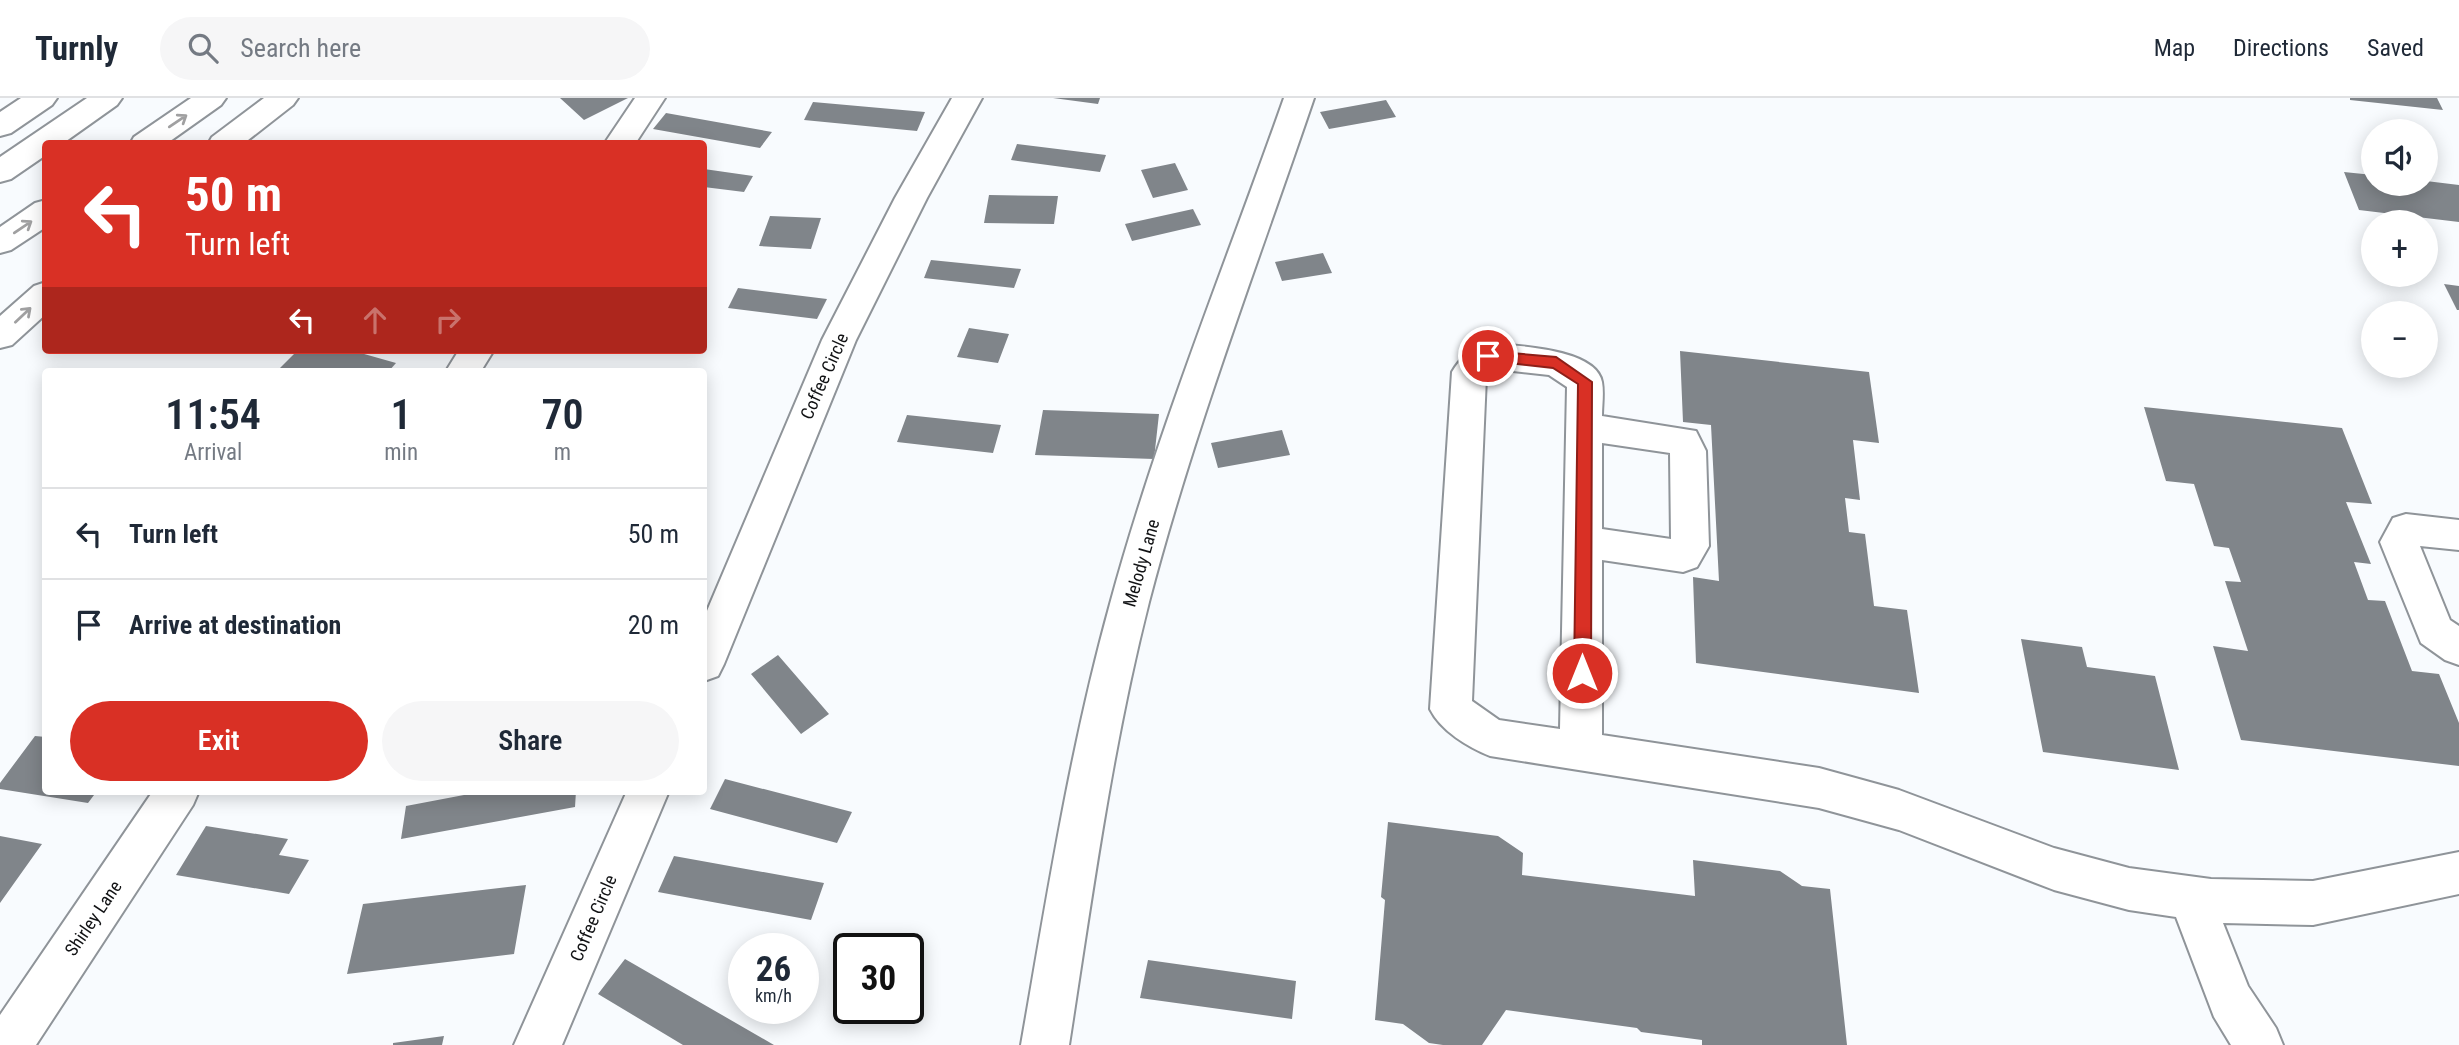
<!DOCTYPE html>
<meta charset="utf-8">
<style>
:root{--surface:#fff;--page:#f6f6f7;--text:#1f2937;--muted:#747a83;--line:#e0e1e3;--accent:#d93025}
body{margin:0;font-family:"Roboto Condensed",sans-serif;background:var(--page);color:var(--text);height:100vh;display:flex;flex-direction:column;font-size:26px;white-space:nowrap}
*{box-sizing:border-box;margin:0}
p{font-size:23px;color:var(--muted)}
.icon{flex:none;width:38px;height:38px;fill:none;stroke:currentColor;stroke-width:2;stroke-linecap:round;stroke-linejoin:round}
.map{position:relative;flex:1;overflow:hidden}
.drawer{position:absolute;left:42px;top:270px;width:665px;height:427px;display:flex;flex-direction:column;background:var(--surface);border-radius:7px;box-shadow:0 4px 18px #0003}
.drawer>*{flex:none}
.guide{position:absolute;left:42px;top:42px;width:665px;height:214px;border-radius:7px;box-shadow:0 4px 18px #0003;background:#d93025;color:#fff;overflow:hidden}
.fabs{position:absolute;left:2361px;top:21px;display:grid;gap:14px}
.fabs a{display:grid;place-items:center;width:77px;height:77px;border-radius:50%;background:var(--surface);box-shadow:0 4px 18px #0003;font-size:35px}
.speed{position:absolute;left:728px;top:835px;display:flex;gap:14px;font-size:35px;font-weight:700;text-align:center}
.speed>*{display:grid;place-content:center;width:91px;height:91px;border-radius:50%;background:var(--surface);box-shadow:0 4px 18px #0003;line-height:1}
.speed small{font-size:18px;font-weight:400}
.speed .limit{border:4px solid #111;border-radius:10px;background:#fff;color:#111}
.pin{position:absolute;display:grid;place-items:center;width:60px;height:60px;color:#fff;margin:-30px;border:4px solid #fff;border-radius:50%;box-shadow:0 2px 7px #0007}
.me{position:absolute;width:77px;margin:-38px;rotate:0deg;stroke-linejoin:round;filter:drop-shadow(0 0 5px #0008)}
.turn{display:flex;align-items:center;gap:24px;height:147px;padding:0 28px;font-size:32px}
.turn .icon{width:91px;height:91px;stroke-width:2.5}
.turn b{display:block;font-size:49px;line-height:60px}
.lanes{display:flex;align-items:center;height:66px;padding:0 28px;background:#0003;justify-content:center;gap:35px;direction:ltr}
.lanes .off{opacity:.35}
.eta{display:flex;justify-content:space-evenly;align-items:center;height:119px;text-align:center}
.eta b{font-size:42px;font-weight:600;line-height:49px}
.button{display:flex;gap:14px;margin-top:auto;padding:14px 28px}
.button a{flex:1;height:80px;border-radius:42px;background:var(--accent);color:#fff;font-size:28px;font-weight:600;line-height:80px;text-align:center}
.button a+a{background:var(--page);color:var(--text)}
ul{padding:0;list-style:none}
li{display:flex;align-items:center;gap:21px;height:91px;padding:0 28px;border-top:2px solid var(--line)}
li div{flex:1}
li b{display:block;font-size:26px}
li em{font-style:normal}
header{display:flex;align-items:center;gap:42px;box-sizing:border-box;height:98px;padding:0 35px;background:var(--surface);border-bottom:2px solid var(--line)}
header strong{font-size:33px}
nav{display:flex;gap:38px;margin-inline-start:auto;font-size:24px}
.search{width:490px;height:63px;background:var(--page);display:flex;align-items:center;gap:18px;box-sizing:border-box;padding:0 24px;border-radius:38px;color:var(--muted);font-size:26px}
.map>svg:first-child{display:block}
.building{fill:#80858a}
.lines{fill:none;stroke-linecap:round;stroke-linejoin:round}
.minor-casing{stroke:#8f9499;stroke-width:4}
.highway-casing{stroke:#8f9499;stroke-width:4}
.minor{fill:#fff;fill-rule:evenodd}
.highway{fill:#fff;fill-rule:evenodd}
.oneway{stroke:#a0a0a1}
.route{fill:#d93025;stroke:#8d1f18;stroke-width:2}
.labels{text-anchor:middle;dominant-baseline:central;stroke-width:5;stroke-linejoin:round;paint-order:stroke}
.street-label{font-size:18px;fill:#111214;stroke:#fff}
</style>
<header>
<strong>Turnly</strong>
<div class="search"><svg class="icon" aria-label="search" viewBox="0 0 24 24"><circle cx="10" cy="10" r="6"/><path d="M15 15l6 6"/></svg>Search here</div>
<nav><a>Map</a><a>Directions</a><a>Saved</a></nav>
</header>
<div class="map">
<svg width="2459" height="947" viewBox="0 0 2459 947">
<rect width="100%" height="100%" fill="#f8fbfe"/>
<path class="building" d="M560 0H628L584 22Z
M1053 0H1100L1098 6Z
M2350 0H2437L2443 12 2350 2Z
M1386 2 1396 19 1329 31 1320 14Z
M813 4 925 14 917 33 804 22Z
M666 15 772 34 760 50 653 31Z
M1017 46 1106 57 1100 74 1011 62Z
M1175 65 1188 92 1153 100 1141 72Z
M704 71 753 78 744 94 704 89Z
M2344 74 2373 77V86H2426V83L2459 87V124L2359 112Z
M989 97 1058 98 1054 126 984 125Z
M1193 111 1201 127 1132 143 1125 126Z
M770 118 821 120 811 151 759 148Z
M1323 155 1332 175 1282 183 1275 164Z
M931 162 1021 171 1014 190 924 180Z
M2444 186 2459 188V212H2457Z
M738 190 827 201 817 221 728 210Z
M969 230 1009 236 998 265 957 259Z
M298 252H350L396 265 389 273H277Z
M1680 253 1869 274 1879 345 1853 342 1860 402 1845 400 1849 434 1865 436 1874 508 1907 512 1919 595 1696 565 1693 479 1719 483 1711 327 1683 324Z
M2144 309 2342 330 2372 406 2346 404 2371 466 2354 464 2368 502 2385 503 2412 573 2439 576 2459 625V668L2241 642 2213 548 2248 553 2225 483 2241 484 2229 450 2214 448 2194 386 2166 383Z
M1043 312 1159 316 1154 361 1035 357Z
M907 317 1001 327 993 355 897 344Z
M1282 332 1290 357 1218 370 1211 345Z
M2021 541 2082 549 2087 569 2155 578 2179 672 2043 654Z
M778 557 829 616 801 636 751 576Z
M35 638 46 639V693H97L88 705 0 691V685Z
M725 681 852 714 837 745 710 711Z
M485 693H576L575 709 401 741 406 708Z
M1388 724 1498 738 1523 755 1522 777 1695 798 1693 762 1780 773 1802 788 1830 791 1847 947H1702V942L1641 934 1637 930 1506 912 1482 947H1443L1429 945 1403 926 1375 922 1385 802 1381 799Z
M206 728 288 741 279 757 309 762 289 796 176 777Z
M0 738 42 746 0 805Z
M674 758 824 785 811 822 658 794Z
M526 787 514 856 347 876 363 806Z
M625 861 774 947H683L598 896Z
M1148 862 1296 883 1292 921 1140 900Z
M444 938 442 947H393V945Z"/>
<g class="lines">
<g class="minor-casing">
<path id="minor" d="M635 0H665L635 46H604Z
M952 0H982L927 100 856 242 724 566 718 578 704 583V520L822 242 895 100Z
M1284 0H1314C1257 168 1194 332 1149 504 1112 649 1092 799 1069 947H1021C1047 799 1070 650 1110 506 1157 333 1225 168 1284 0Z
M1488 245C1515 248 1596 250 1602 284 1604 295 1602 307 1602 318L1696 333 1706 353 1709 448 1697 469 1683 474 1602 462V637L1819 670 1899 692 2054 750 2129 770 2211 781 2313 783 2459 754V796L2313 827 2223 825 2248 888 2276 930 2283 947H2231L2214 919 2176 819 2129 812 2054 792 1899 732 1819 710 1490 658C1468 649 1441 633 1430 611L1452 274C1460 260 1472 250 1488 245ZM1495 271 1549 277 1567 289 1560 631 1499 622 1472 603 1486 279ZM1602 345 1670 355 1671 441 1602 431Z
M459 252H494L481 273H446Z
M2406 416 2459 422V452L2420 448 2450 522 2459 528V567L2445 562 2421 545 2380 444 2393 420Z
M153 693H199L193 707 36 947H0V917Z
M627 693H669L562 947H514Z"/>
</g>
<g class="highway-casing">
<path id="highway" d="M21 0H57L52 7 11 35 0 38V14Z
M87 0H122L117 7 62 46H46V57L11 81 0 84V59Z
M191 0H226L221 7 166 46H130L134 39Z
M264 0H298L293 7 243 46H208L212 39Z
M46 102V129L11 152 0 155V129L35 105Z
M46 184V216L12 247 0 250V218L34 188Z"/>
</g>
<use href="#minor" class="minor"/>
<use href="#highway" class="highway"/>
</g>
<defs><path id="oneway-shaft" d="M-6 0H5M1.5-3L5.5 0L1.5 3" fill="none" stroke-width="1.6" stroke-linecap="round" stroke-linejoin="round" transform="scale(1.75)"/></defs>
<g class="oneway">
<use href="#oneway-shaft" transform="translate(178 23) rotate(-34)"/>
<use href="#oneway-shaft" transform="translate(23 129) rotate(-34)"/>
<use href="#oneway-shaft" transform="translate(23 217) rotate(-43)"/>
</g>
<path class="route" d="M1488 253 1556 259 1592 284 1591 575 1588 580 1582 582 1576 580 1574 575 1578 286 1553 270 1483 262 1481 258Z"/>
<g class="labels">
<g class="street-label">
<text transform="translate(824 278) rotate(-66)">Coffee Circle</text>
<text transform="translate(1141 465) rotate(-74)">Melody Lane</text>
<text transform="translate(93 820) rotate(-56)">Shirley Lane</text>
<text transform="translate(593 820) rotate(-67)">Coffee Circle</text>
</g>
</g>
</svg>
<div class="fabs">
<a><svg class="icon" aria-label="sound" viewBox="0 0 24 24"><path d="M4 9h4l5-4v14l-5-4H4zM17 9q2 3 0 6"/></svg></a>
<a>+</a>
<a>−</a>
</div>
<div class="speed"><div>26<small>km/h</small></div><div class="limit">30</div></div>
<div class="pin" style="left:1488px;top:258px;background:#d93025"><svg class="icon" aria-label="arrive" viewBox="0 0 24 24"><path d="M6 21V4h12l-3 4 3 4H6"/></svg></div>
<svg class="me" style="left:1582px;top:575px" viewBox="-20 -20 40 40"><circle r="17" fill="#d93025" stroke="#fff" stroke-width="3"/><path d="M0-11L8 9 0 5-8 9z" fill="#fff"/></svg>
<div class="guide">
<div class="turn"><svg class="icon" aria-label="left" viewBox="0 0 24 24"><path d="M17 20v-9H6M10 6l-5 5 5 5"/></svg><div><b>50 m</b>Turn left</div></div>
<div class="lanes"><svg class="icon" aria-label="left" viewBox="0 0 24 24"><path d="M17 20v-9H6M10 6l-5 5 5 5"/></svg><svg class="icon off" aria-label="ahead" viewBox="0 0 24 24"><path d="M12 20V5M6 11l6-6 6 6"/></svg><svg class="icon off" aria-label="right" viewBox="0 0 24 24"><path d="M7 20v-9h11M14 6l5 5-5 5"/></svg></div>
</div>
<section class="drawer">
<div class="eta">
<div><b>11:54</b><p>Arrival</p></div>
<div><b>1</b><p>min</p></div>
<div><b>70</b><p>m</p></div>
</div>
<ul>
<li><svg class="icon" aria-label="left" viewBox="0 0 24 24"><path d="M17 20v-9H6M10 6l-5 5 5 5"/></svg><div><b>Turn left</b></div><em>50 m</em></li>
<li><svg class="icon" aria-label="arrive" viewBox="0 0 24 24"><path d="M6 21V4h12l-3 4 3 4H6"/></svg><div><b>Arrive at destination</b></div><em>20 m</em></li>
</ul>
<div class="button"><a>Exit</a><a>Share</a></div>
</section>
</div>
